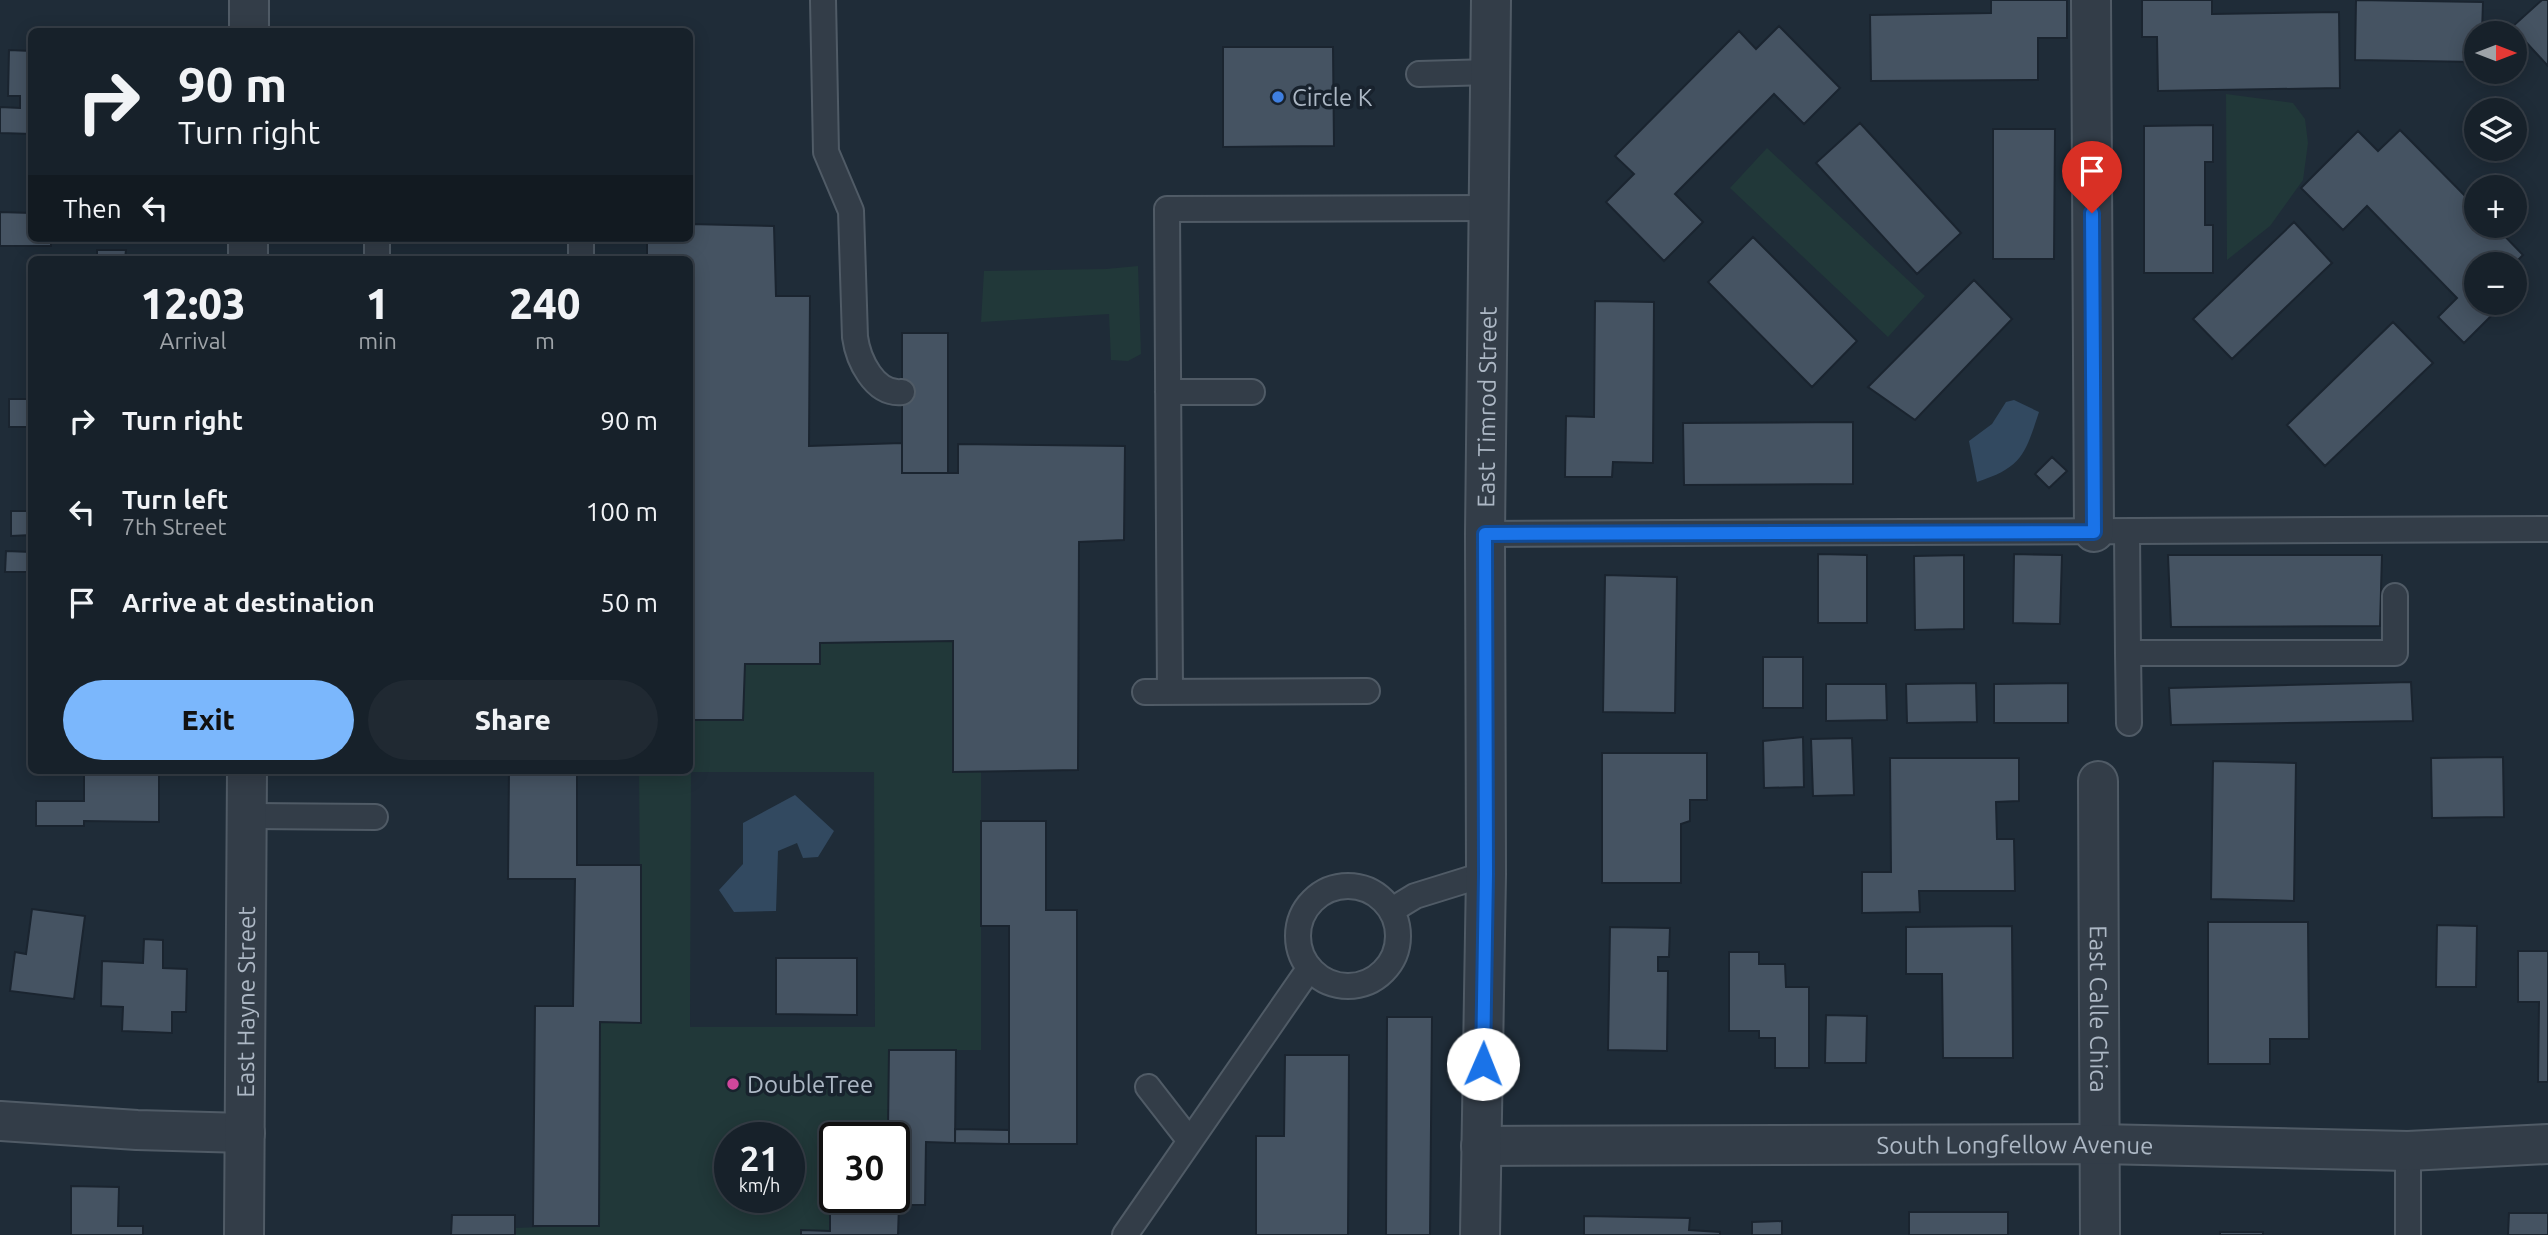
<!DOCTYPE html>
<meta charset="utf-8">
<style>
:root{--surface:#17212a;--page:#202932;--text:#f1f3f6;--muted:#9ea3a8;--line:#363e47;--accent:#7bb7fc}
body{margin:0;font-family:Ubuntu,sans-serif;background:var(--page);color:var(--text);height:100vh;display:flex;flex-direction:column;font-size:26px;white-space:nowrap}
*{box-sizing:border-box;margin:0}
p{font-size:23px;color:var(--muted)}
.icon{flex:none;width:38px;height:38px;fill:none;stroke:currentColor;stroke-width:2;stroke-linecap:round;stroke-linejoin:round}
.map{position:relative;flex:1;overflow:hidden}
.side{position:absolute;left:28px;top:256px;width:665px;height:518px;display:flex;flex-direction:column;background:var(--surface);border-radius:10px;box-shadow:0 4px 18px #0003,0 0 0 2px var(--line)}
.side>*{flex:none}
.top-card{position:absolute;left:28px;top:28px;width:665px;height:214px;border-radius:10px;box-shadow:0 4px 18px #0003,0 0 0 2px var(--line);background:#17212a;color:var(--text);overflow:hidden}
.needle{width:46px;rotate:90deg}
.buttons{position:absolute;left:2464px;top:21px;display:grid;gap:14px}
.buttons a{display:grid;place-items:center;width:63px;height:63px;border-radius:50%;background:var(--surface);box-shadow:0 4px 18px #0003,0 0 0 2px var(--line);font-size:35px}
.speed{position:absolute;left:714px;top:1122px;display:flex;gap:14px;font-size:35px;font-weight:700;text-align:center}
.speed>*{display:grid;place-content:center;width:91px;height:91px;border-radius:50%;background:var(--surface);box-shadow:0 4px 18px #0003,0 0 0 2px var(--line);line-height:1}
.speed small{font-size:18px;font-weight:400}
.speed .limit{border:4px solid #111;border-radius:10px;background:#fff;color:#111}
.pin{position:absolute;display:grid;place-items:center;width:60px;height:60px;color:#fff;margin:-72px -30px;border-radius:50% 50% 50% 0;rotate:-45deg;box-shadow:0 0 7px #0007}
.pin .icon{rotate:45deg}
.me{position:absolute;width:77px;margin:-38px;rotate:1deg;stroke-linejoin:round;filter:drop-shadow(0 0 5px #0008)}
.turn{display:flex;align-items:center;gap:24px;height:147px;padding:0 35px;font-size:32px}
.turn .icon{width:91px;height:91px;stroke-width:2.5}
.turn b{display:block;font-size:49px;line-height:60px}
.then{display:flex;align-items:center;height:66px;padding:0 35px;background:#0003;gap:14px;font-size:26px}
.eta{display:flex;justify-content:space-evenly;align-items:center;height:119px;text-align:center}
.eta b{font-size:42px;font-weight:800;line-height:49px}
.cta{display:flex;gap:14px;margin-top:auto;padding:14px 35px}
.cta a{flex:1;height:80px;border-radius:42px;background:var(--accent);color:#111;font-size:28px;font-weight:800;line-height:80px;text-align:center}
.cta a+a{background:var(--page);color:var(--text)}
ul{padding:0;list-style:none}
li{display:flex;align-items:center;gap:21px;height:91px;padding:0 35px}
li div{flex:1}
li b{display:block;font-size:26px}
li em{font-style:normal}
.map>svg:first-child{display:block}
.green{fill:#213839;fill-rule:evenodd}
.water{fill:#324960}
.building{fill:#455362;stroke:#1a242f;stroke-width:2}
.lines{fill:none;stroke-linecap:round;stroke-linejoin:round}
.service-casing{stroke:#505b66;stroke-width:28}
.minor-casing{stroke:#505b66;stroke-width:42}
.service{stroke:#333d48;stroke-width:24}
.minor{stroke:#333d48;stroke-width:38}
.route-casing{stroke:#114b97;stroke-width:18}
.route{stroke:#1a73e8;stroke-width:12}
.shop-dot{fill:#3f7fe0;stroke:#18222d;stroke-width:2.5}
.hotel-dot{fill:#d1479c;stroke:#18222d;stroke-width:2.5}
.labels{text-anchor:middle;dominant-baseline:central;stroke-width:7;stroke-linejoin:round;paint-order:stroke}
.poi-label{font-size:24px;fill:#adb8c5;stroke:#18222d;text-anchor:start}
.street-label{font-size:24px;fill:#adb8c5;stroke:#18222d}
</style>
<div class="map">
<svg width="2548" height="1235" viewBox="0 0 2548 1235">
<rect width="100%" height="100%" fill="#1f2c38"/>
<path class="green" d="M2226 94 2293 103 2305 119 2308 143 2303 180 2270 226 2227 260Z
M1767 148 1925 296 1888 337 1730 188Z
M1138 266 1141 354 1128 361 1111 360 1109 314 981 322 984 271 1106 269Z
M953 641 981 771V1050H889L888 1128 862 1127 861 1137 835 1138V1178L830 1179V1231L801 1230V1235H515V1228L599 1225 600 1022H641L639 770H690V720H743L745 664H820V643ZM691 772H874L875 1027H690ZM730 1138H789V1197H730Z"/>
<path class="water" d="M2014 400 2039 412C2025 454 2023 467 1977 482L1969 441 1992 424 2006 402Z
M795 795 834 831 818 857 803 858 797 843 778 851 776 911 734 912 719 890 743 864V823Z"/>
<path class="building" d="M1991 0H2067V38H2038V80L1871 81 1870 15 1991 13Z
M2142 0H2212V14L2339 12 2340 88 2158 91 2157 37H2142Z
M2356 0 2483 2 2482 33H2476V62L2355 60Z
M2542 0H2548V66L2512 27Z
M1779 26 1840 88 1804 124 1774 94 1675 194 1703 222 1664 261 1606 202 1634 174 1615 156 1739 31 1756 49Z
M1223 47H1333L1334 146 1223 147Z
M9 50 32 51V134L0 133V107L20 108V96H8Z
M1860 123 1961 233 1917 274 1816 163Z
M2213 125V162H2205V225H2213V273H2144V126Z
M1993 129H2055L2054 259H1993Z
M2400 130 2476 207V226H2495L2523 255 2514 264H2476V303H2504L2464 343 2438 317 2457 298 2367 206 2343 230 2301 188 2358 131 2378 151Z
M0 212 32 213V238H51V246H0Z
M2294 222 2332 263 2232 359 2193 319Z
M690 224 774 226 776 296H810L809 446 902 443V473H958V444L1125 446 1124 540 1079 542 1078 770 953 772V641L820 643V664H745L743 720H690V259H647V238H690Z
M1753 237 1857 341 1812 387 1708 282Z
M97 250H126L125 259H64L97 258Z
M1974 280 2012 319 1915 420 1868 387Z
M1595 301 1654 302 1653 463 1613 462 1612 477H1565L1566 416 1594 417Z
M2393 322 2433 363 2325 466 2287 425Z
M902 333H948V473H902Z
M9 399H32V427H9Z
M1853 422V484L1684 485 1683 423Z
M2052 457 2067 471 2049 488 2035 474Z
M11 511H32V535L11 536Z
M6 551 32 552V572H5Z
M1818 554 1867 555V623H1818Z
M2014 554 2062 555 2060 624 2013 623Z
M1964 555V629L1915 630 1914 556Z
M2168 555H2382L2380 626 2171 627Z
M1605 575 1677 577 1675 713 1603 712Z
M1763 657H1803V708H1763Z
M2411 682 2413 721 2171 725 2169 688Z
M1976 683 1977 722 1907 723 1906 684Z
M2068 683V723H1994V684Z
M1826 684H1886L1887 720 1826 721Z
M1803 737 1804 787 1764 788 1763 741Z
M1852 738 1854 795 1813 796 1811 739Z
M1602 753H1707V800H1690V821L1681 824V883H1602Z
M2503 757 2504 817 2432 818 2431 758Z
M1890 758H2019V801L1996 802 1997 839H2014L2015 891H1919L1920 912 1862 913V872H1891Z
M2213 761 2296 763 2294 901 2211 899Z
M55 770H132V774H159V822L84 821V826H36V801H84V775L55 774Z
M509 770H577V865H641V1023L600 1022 599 1226H533L535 1006H573L575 879H508Z
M981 821H1046V910H1077V1144H1009V926H981Z
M32 909 85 916 74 999 10 991 15 952 26 954Z
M2208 922H2308L2309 1039H2270V1064H2208Z
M2437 925 2477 926 2476 987H2436Z
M2012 926 2013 1058H1943L1942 974H1906V927Z
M1610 927 1670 928 1669 957H1658V971H1668L1667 1051 1608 1050Z
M144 939 163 940V968L187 969 186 1012H172V1033L122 1031 123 1007 101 1006 102 961 143 963Z
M2518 951H2548V1082H2538L2539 1002H2518Z
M1729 952H1759V964H1785L1786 987H1809V1068H1775V1038H1759V1031H1729Z
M776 958H857V1015L776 1014Z
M1826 1015 1867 1016 1866 1063H1825Z
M1387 1017H1432L1430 1235H1386Z
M889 1050H956L955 1143 926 1142 925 1205H899L898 1235H801V1230L830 1231V1178H835V1197H894V1138H861L862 1127 888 1128Z
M1285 1055H1349L1348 1235H1256V1136H1284Z
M955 1129 1009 1130V1144L955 1143Z
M71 1186 119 1187 118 1226H143V1235H71Z
M1909 1212H2008V1235H1909Z
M2509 1213H2548V1235H2508Z
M452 1215H515V1235H451Z
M1584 1216 1690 1218 1689 1230 1720 1232V1235H1584Z
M1782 1221V1235H1752V1222Z
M2220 1232H2263V1235H2220Z"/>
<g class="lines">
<g class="service-casing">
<path id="service" d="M823 0 826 152 851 211 855 337C858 359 874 395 902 392
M1419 74 1491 72
M377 238V259
M581 238V259
M1168 392H1252
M2127 532 2128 653H2395V596
M1485 534 2548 529
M2128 653 2129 723
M1145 692 1367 691
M1170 692 1167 209 1489 208
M247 816 375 817
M1298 936a50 50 0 1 1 100 0a50 50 0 1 1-100 0Z
M1392 910 1415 896 1486 874
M1148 1087 1190 1141
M2408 1151V1235
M1125 1235 1309 969"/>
</g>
<g class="minor-casing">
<g id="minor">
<path d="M2091 0 2094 532"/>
<path d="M249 32V0"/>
<path d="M248 259V238"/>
<path id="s1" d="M2098 781 2100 1235"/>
<path d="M0 1121 137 1130 245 1133"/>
<path id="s2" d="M1481 1146 2100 1144 2408 1151 2548 1144"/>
<path id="s3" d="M244 1235 247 770"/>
<path id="s4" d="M1480 1235 1486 874 1485 534 1491 0"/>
</g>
</g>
<use href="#service" class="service"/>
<use href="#minor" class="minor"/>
</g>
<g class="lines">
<g class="route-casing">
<path id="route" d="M1483 1064 1486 874 1485 534 2094 532 2092 213"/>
</g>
<use href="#route" class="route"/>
</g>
<circle class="shop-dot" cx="1278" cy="97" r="7"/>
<circle class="hotel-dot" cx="733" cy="1084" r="7"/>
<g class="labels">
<g class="poi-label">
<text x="1292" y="97">Circle K</text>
<text x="747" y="1084">DoubleTree</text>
</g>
<g class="street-label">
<text stroke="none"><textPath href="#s4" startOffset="828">East Timrod Street</textPath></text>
<text stroke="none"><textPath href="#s3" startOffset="233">East Hayne Street</textPath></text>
<text stroke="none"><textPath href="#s1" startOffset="228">East Calle Chica</textPath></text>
<text stroke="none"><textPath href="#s2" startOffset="534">South Longfellow Avenue</textPath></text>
</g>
</g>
</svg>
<div class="buttons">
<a><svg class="needle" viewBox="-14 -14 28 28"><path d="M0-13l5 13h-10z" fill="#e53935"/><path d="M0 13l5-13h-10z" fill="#9ea3a8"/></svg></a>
<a><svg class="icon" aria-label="layers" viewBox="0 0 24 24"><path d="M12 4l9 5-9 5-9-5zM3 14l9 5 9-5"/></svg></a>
<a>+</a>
<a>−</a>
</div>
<div class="speed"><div>21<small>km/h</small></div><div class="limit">30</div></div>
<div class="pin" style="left:2092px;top:213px;background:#d93025"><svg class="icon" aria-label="arrive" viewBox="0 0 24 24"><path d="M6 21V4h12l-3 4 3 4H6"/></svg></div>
<svg class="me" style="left:1483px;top:1064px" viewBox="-20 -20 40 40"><circle r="19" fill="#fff"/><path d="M0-13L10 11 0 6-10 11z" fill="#1a73e8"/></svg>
<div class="top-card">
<div class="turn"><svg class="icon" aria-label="right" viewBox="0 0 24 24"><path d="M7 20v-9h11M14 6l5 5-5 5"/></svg><div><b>90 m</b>Turn right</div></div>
<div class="then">Then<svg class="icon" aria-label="left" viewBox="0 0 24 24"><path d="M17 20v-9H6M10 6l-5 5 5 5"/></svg></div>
</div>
<section class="side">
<div class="eta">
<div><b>12:03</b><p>Arrival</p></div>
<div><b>1</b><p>min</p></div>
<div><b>240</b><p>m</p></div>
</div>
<ul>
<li><svg class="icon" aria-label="right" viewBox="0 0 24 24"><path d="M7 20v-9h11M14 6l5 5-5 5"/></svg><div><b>Turn right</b></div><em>90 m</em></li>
<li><svg class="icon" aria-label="left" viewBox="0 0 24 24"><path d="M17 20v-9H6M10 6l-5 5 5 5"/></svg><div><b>Turn left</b><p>7th Street</p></div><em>100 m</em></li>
<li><svg class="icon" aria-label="arrive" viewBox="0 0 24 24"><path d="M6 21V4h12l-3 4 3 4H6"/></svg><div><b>Arrive at destination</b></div><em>50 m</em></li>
</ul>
<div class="cta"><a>Exit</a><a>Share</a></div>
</section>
</div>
